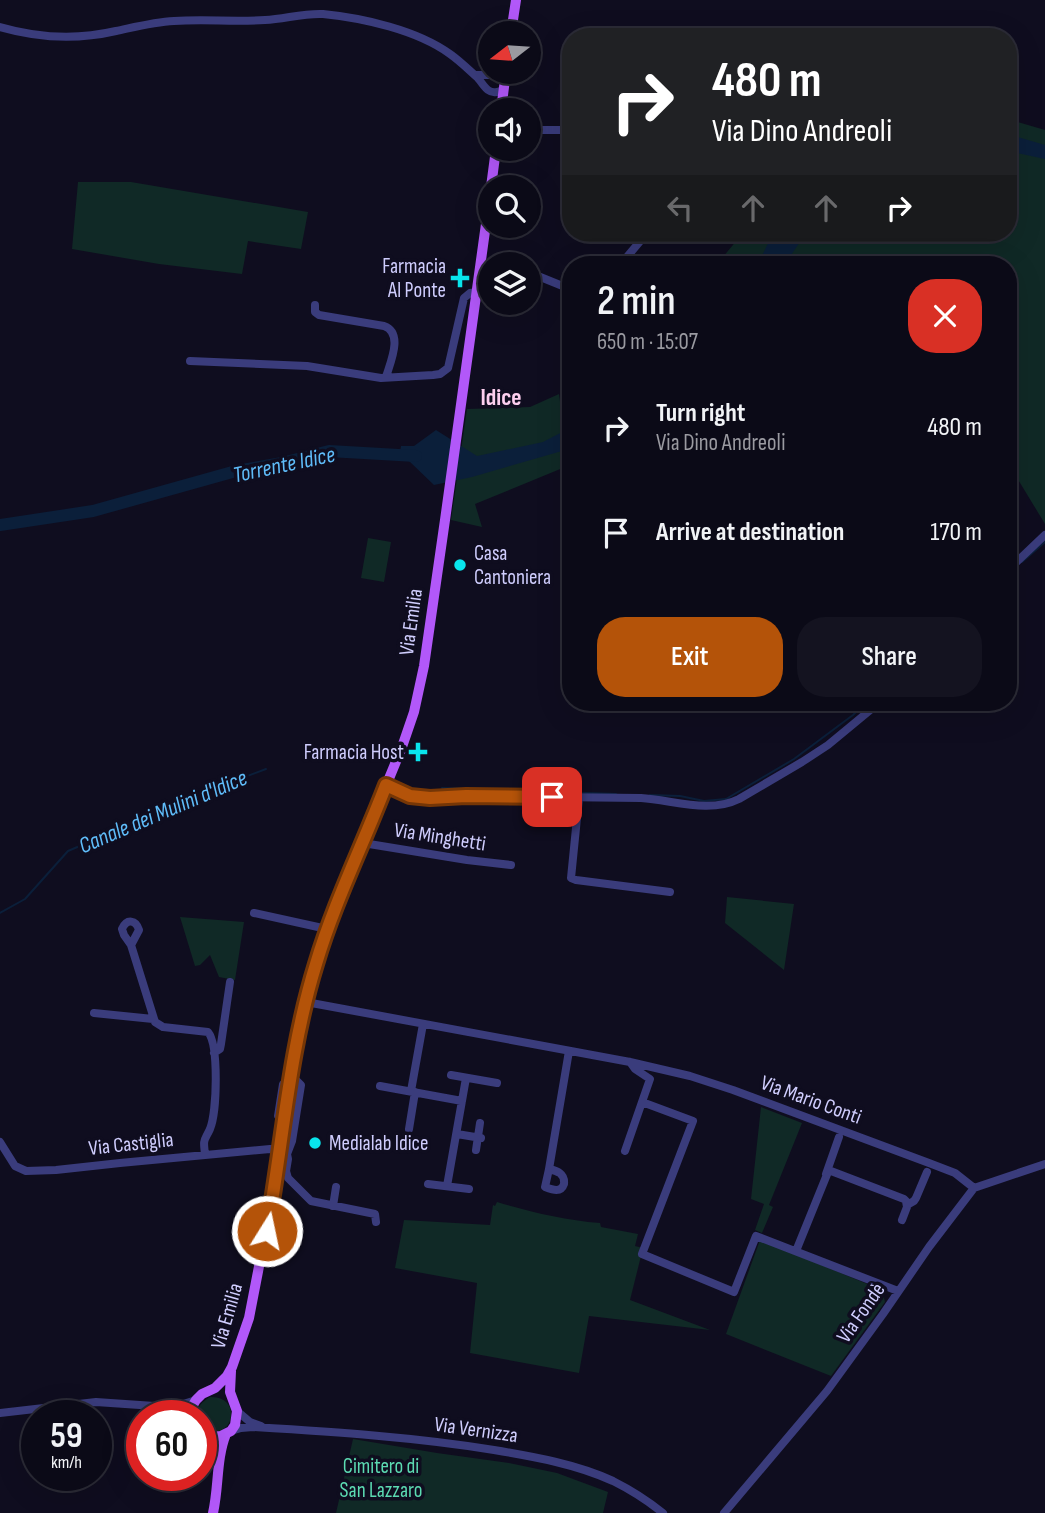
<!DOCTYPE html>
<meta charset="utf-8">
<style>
:root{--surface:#0b0a17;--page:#141320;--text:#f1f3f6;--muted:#9a9aa1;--line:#2b2b36;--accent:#b45309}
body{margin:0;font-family:"Sofia Sans Condensed",sans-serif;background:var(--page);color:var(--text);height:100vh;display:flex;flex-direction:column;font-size:26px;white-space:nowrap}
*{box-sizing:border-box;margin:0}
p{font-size:23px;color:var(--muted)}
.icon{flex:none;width:38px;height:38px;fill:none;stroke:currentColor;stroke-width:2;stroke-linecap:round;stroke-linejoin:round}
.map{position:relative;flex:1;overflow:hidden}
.details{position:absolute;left:562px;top:256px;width:455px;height:455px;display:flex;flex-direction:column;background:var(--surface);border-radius:28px;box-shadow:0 7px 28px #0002,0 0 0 2px var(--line)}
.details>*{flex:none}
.hud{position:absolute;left:562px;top:28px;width:455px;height:214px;border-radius:28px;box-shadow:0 7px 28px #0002,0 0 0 2px var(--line);background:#202124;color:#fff;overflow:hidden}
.needle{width:46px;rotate:253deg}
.fabs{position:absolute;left:478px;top:21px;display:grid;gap:14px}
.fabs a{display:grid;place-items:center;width:63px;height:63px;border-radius:50%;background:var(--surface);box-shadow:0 7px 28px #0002,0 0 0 2px var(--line);font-size:35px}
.speed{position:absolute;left:21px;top:1400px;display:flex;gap:14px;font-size:35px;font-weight:700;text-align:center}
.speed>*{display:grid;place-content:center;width:91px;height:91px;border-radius:50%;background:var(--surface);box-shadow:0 7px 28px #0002,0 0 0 2px var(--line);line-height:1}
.speed small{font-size:18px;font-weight:400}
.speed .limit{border:10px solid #d22;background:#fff;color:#111}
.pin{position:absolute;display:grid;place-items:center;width:60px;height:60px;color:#fff;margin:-30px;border-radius:14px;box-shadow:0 4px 10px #0006}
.me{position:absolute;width:77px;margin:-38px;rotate:10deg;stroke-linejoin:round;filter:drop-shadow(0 0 5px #0008)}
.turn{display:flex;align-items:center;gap:24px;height:147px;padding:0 35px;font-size:32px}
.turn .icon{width:91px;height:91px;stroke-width:2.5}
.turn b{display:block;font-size:49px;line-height:60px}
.lanes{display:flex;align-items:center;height:66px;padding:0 35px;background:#0003;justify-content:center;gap:35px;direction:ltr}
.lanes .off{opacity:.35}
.round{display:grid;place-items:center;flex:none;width:74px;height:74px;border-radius:28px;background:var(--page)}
.overview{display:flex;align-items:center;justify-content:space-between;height:119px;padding:0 35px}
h1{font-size:42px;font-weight:600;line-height:52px}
.cta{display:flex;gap:14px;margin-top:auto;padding:14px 35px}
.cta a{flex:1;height:80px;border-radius:28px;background:var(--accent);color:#fff;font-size:28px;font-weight:600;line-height:80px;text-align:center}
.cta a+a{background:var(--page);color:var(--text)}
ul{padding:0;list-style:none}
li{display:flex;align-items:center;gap:21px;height:105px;padding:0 35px}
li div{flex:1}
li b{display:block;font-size:26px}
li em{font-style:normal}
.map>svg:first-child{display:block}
.green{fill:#102926}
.water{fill:#0b1f3a}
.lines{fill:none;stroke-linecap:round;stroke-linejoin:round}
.stream{stroke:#0b1f3a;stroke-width:2}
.river{stroke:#0b1f3a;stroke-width:12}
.minor{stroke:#3a3c7c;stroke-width:8}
.major{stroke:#b258f9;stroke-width:10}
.route-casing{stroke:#753606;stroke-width:18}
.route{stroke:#b45309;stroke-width:12}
.poi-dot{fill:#09e5ed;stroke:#0f0d1f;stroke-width:2.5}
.labels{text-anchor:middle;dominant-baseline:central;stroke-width:7;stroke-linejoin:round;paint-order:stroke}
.poi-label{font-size:21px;fill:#cfcdfd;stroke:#0f0d1f;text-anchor:end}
.street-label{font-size:21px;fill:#cfcdfd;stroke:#0f0d1f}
.park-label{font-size:21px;fill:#5cdab2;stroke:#0f0d1f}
.water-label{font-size:23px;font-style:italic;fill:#5fbcf9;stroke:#0f0d1f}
.quarter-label{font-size:24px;font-weight:bold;fill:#fdcfef;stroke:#0f0d1f}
</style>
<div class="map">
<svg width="1045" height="1513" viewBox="0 0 1045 1513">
<rect width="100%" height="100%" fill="#0f0d1f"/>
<path class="green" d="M1008 119 1045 130V524L1008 463V264H868C859 257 853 259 844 264H717L743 233H1008Z
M78 182H131L308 212 301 249 248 241 242 274 159 264 72 249Z
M559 394 561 409 570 402V465L475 504 482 527 451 520 467 409 530 407Z
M368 538 391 542 384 582 361 578Z
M727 897 794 904 784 970 725 923Z
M180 917 244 922 235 980 219 977 210 955 200 965 195 966Z
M761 1107 802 1123 769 1205 773 1207 762 1233 755 1230 764 1204 751 1199Z
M497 1202C531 1212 564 1220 600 1223L601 1227 638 1234 635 1246 643 1248 630 1300 710 1330 589 1316 579 1373 470 1353 477 1283 395 1268 404 1220 490 1225 493 1205 495 1206Z
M760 1240 882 1290 885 1302 831 1376 726 1334Z
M210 1397C244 1395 234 1446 202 1427L201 1416H197C197 1406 202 1402 210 1397Z
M353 1439 437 1453 509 1463 557 1473 608 1492 603 1513H336Z"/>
<path class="water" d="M1008 134 1045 145V159L1008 151Z
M773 233H806L785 264H758Z
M570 428V447L562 451 472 477 434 485 409 461 399 459 401 446H414L436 430 477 456 543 442Z"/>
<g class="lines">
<path class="stream" d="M1022 562 1045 542
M442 788 616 794
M650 795 680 796 704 801 726 799 794 759 853 715 866 702
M0 913 25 899 68 851 208 791 266 769"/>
<path class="river" d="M0 525 93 511 236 471 282 463 329 451 416 456"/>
<path class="minor" d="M0 27C38 38 77 40 116 31 135 27 154 22 174 21 204 19 235 22 265 20 285 19 303 13 323 14 363 18 417 30 450 54 460 61 469 70 478 78 481 82 485 88 488 90 493 94 498 92 503 90
M475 75H488L496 72
M528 130H570
M621 264 647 233
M528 272 570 289
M315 305V312L319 315 384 326C404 333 390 363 386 377
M190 361 307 366 381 378 433 375 440 374 448 368 464 298 470 293 477 292
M569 404 570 402
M1008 570 1045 535
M386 785 410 796 430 798 466 796 641 798C673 800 709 814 739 799L802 762 828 745 880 702
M579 798 571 878 576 880 670 892
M363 843 467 860 511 865
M254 913 327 929
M131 945 124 935 122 929C127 918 136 920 139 930L131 945 155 1022 163 1027 208 1032C219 1045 217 1112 210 1129 204 1142 203 1138 205 1154
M306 1002 630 1062 690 1076 733 1090 929 1163 955 1173 974 1188
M94 1013 153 1019
M214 1053 220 1049 221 1044 230 982
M630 1062 635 1069 650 1079 642 1102 693 1121 642 1254 734 1292 756 1236 898 1291
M451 1075 497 1083
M380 1086 462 1101
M411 1091 423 1024
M284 1121 278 1116 283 1084 290 1082
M409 1129 415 1092
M457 1134 481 1138
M0 1142 15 1166 26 1171 56 1170 120 1163 270 1149 280 1150 287 1154 288 1159 286 1171 288 1178 311 1201 375 1214 376 1222
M476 1150 480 1123
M625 1151 642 1102
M287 1154 292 1141 301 1085 291 1075
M549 1169 569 1051
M549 1169C557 1171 565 1173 564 1184 561 1193 553 1190 545 1187Z
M826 1174 839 1137
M428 1184 469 1189
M447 1186 466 1078
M907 1205 914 1201 916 1198 927 1172
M333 1206 336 1187
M796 1251 828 1172 831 1171 904 1199 906 1201 907 1207 902 1220
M169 1407 185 1416
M237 1411 250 1422 261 1426
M0 1413 96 1402 169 1407 180 1405 196 1400
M231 1431 241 1428 253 1427C334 1432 414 1437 494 1450 535 1457 576 1464 613 1481 631 1490 648 1501 663 1513
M724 1513 827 1391 883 1314 929 1247 974 1188 1045 1164"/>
<path class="major" d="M511 33 516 0
M501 110 506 72
M491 187 496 149
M191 1416 193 1405 196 1400 202 1394 215 1388 227 1376 232 1367 249 1318 274 1189 292 1065 315 965 327 929 402 747 414 712 424 666 445 520 490 195
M201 1434 210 1437 221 1436 231 1431 235 1425 237 1411 230 1392 231 1371
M213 1513C219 1487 216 1459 226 1434"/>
</g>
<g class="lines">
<g class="route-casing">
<path id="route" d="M267 1231C283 1142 289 1051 316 964 334 903 363 845 386 785L410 796 430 798 466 796 552 797"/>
</g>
<use href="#route" class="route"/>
</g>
<g class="poi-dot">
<path d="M456.5 267.5h7v7h7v7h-7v7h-7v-7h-7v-7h7z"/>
<circle cx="460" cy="565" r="7"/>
<path d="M414.5 741.5h7v7h7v7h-7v7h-7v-7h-7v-7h7z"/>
<circle cx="315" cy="1143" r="7"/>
</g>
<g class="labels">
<g class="poi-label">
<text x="446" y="266">Farmacia<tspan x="446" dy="24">Al Ponte</tspan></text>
<text x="474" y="553" text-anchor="start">Casa<tspan x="474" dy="24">Cantoniera</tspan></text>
<text x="404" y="752">Farmacia Host</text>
<text x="329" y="1143" text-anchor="start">Medialab Idice</text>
</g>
<g class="street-label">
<text transform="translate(411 622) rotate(-82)">Via Emilia</text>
<text transform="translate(440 837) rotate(9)">Via Minghetti</text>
<text transform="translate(811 1100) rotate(20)">Via Mario Conti</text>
<text transform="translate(131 1144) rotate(-6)">Via Castiglia</text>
<text transform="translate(861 1313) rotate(-55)">Via Fondè</text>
<text transform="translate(227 1316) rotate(-74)">Via Emilia</text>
<text transform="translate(476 1430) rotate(8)">Via Vernizza</text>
</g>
<g class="park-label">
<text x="381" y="1466">Cimitero di<tspan x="381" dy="24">San Lazzaro</tspan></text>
</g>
<g class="water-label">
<text transform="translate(284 465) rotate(-12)">Torrente Idice</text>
<text transform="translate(163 812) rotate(-23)">Canale dei Mulini d'Idice</text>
</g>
<g class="quarter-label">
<text x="501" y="397">Idice</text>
</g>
</g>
</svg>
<div class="fabs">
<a><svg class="needle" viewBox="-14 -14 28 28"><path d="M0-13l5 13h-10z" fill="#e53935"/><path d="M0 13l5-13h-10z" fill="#9a9aa1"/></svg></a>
<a><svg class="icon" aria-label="sound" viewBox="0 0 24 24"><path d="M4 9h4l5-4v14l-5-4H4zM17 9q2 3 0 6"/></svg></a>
<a><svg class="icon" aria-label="search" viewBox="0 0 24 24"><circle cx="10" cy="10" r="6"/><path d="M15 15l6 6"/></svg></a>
<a><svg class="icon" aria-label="layers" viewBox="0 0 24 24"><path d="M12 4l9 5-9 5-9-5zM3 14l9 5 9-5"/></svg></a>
</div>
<div class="speed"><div>59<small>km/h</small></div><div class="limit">60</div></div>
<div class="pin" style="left:552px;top:797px;background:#d93025"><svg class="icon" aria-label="arrive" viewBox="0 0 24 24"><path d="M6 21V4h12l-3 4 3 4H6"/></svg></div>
<svg class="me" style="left:267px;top:1231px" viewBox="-20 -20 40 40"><circle r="17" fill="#b45309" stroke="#fff" stroke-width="3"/><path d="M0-11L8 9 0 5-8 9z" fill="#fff"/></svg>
<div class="hud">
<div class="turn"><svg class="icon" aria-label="right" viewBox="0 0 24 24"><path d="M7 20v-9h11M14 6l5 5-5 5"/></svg><div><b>480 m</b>Via Dino Andreoli</div></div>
<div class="lanes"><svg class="icon off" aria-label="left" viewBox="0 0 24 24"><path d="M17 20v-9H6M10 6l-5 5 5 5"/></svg><svg class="icon off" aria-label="ahead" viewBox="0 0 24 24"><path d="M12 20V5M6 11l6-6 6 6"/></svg><svg class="icon off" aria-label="ahead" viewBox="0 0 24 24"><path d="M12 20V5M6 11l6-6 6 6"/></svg><svg class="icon" aria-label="right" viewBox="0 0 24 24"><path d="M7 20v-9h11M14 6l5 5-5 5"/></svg></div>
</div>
<section class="details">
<div class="overview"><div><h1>2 min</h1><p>650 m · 15:07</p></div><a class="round" style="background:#d93025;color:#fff"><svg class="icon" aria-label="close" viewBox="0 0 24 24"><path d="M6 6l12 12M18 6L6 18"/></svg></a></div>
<ul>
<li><svg class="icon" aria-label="right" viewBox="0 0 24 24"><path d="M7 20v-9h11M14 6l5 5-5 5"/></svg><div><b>Turn right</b><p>Via Dino Andreoli</p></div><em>480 m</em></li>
<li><svg class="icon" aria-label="arrive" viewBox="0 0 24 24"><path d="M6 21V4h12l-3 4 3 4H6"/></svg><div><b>Arrive at destination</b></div><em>170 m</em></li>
</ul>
<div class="cta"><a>Exit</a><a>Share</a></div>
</section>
</div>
